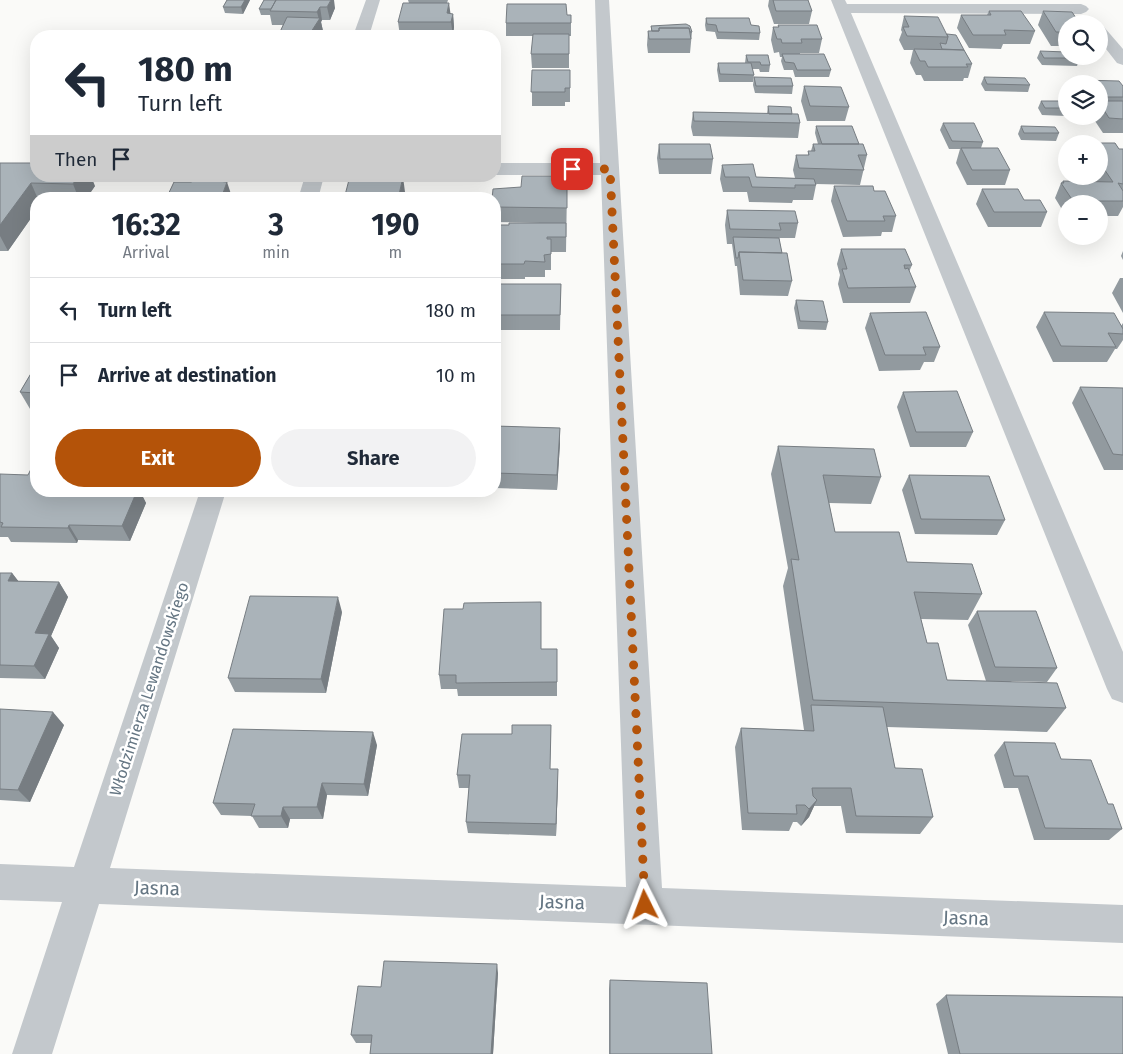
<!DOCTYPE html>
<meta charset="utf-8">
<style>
:root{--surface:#fff;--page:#f2f2f3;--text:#1f2937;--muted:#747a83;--line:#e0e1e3;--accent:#b45309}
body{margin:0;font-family:"Fira Sans",sans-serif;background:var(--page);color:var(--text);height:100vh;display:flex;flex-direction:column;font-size:19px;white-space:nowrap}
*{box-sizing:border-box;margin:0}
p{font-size:16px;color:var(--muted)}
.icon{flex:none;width:28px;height:28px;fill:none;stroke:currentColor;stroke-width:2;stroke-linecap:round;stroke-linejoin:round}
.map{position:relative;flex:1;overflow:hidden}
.details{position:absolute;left:30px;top:192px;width:471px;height:305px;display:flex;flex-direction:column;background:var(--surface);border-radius:20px;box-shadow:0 5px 20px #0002}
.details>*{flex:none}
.banner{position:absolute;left:30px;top:30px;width:471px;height:152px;border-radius:20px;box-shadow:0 5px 20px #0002;background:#fff;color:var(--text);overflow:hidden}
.fabs{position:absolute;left:1058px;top:15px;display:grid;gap:10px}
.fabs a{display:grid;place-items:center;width:50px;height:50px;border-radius:50%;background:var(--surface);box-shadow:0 5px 20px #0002;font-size:25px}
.pin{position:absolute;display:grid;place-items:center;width:42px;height:42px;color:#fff;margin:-21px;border-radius:10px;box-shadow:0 2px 8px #0006}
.me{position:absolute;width:55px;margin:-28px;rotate:357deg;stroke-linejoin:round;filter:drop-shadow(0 0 4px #0008)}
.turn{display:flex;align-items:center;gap:18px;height:105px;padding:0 25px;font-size:22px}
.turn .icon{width:65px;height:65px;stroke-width:2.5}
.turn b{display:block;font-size:35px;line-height:42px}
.then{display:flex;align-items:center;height:48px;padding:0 25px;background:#0003;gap:10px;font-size:19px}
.eta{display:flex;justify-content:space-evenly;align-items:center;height:85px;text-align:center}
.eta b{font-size:30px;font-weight:700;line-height:35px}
.button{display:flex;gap:10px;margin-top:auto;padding:10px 25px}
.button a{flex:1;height:58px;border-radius:30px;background:var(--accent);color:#fff;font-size:20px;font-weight:700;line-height:58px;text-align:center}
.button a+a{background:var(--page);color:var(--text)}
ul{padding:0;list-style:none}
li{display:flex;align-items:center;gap:15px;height:65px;padding:0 25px;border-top:1px solid var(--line)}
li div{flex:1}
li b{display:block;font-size:19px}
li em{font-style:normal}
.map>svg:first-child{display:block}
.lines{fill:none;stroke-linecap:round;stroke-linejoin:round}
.minor{fill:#c3c8cc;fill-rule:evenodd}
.wall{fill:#929a9f}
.shaded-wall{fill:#777d82}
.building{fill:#aab3b9;stroke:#777d82}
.route{stroke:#b45309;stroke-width:9;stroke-dasharray:0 16.2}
.labels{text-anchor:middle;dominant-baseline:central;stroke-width:5;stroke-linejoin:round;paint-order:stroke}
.street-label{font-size:16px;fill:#657683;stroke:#fff}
.near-street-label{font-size:19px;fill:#657683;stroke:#fff}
</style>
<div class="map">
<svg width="1123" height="1054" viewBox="0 0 1123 1054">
<rect width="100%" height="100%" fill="#fafaf8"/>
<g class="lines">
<path class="minor" d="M366 0H380L369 36H353Z
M595 0H609L662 888 1123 905V943L99 904 52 1054H12L62 902 0 900V864L74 867 200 491H226L110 868 626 887 601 175H495V163H600Z
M831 0H845L847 4H1081L1086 6 1089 9 1086 12 1081 14 851 13 1123 652V703L1112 699 1107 689Z
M1099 25 1104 27 1123 49V65L1117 63 1099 40Z
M305 176H324L318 199H298Z"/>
</g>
<path class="wall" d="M227 0H250L243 14 225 13 223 7Z
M264 0 335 8 330 20H322L321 22 323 31 320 36H261L279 34 283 25H272L270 15H261L259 9Z
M408 0H448L447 3 450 14H453L454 27 453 36H400L398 22 409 3Z
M769 0H808L812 11 809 24H774L768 6Z
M989 11 1035 31 1030 44H1003L1001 49 969 48 957 28 961 15H987Z
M1043 11 1066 24V46H1051L1038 25Z
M567 15H571V36H569V68H532L531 54 533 36H506V23Z
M904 16 947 34 964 50 972 64 968 78H964L963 81H924L921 75H916L910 63 913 50H904L899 40 902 32 901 30Z
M706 18 751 25 760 33 759 40 717 39 715 32 706 31 705 25Z
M778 25 822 39 819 53H800V54L831 70 829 77H795L793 70H784L781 61 782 57H780L779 52 774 53 771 40 773 27H778Z
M651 26 692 32 690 53H648L647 45 648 31H651Z
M1040 51 1080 58 1077 66 1042 65 1037 58Z
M746 55 770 65 769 72H760L759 69H752L754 75 753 82H719L717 70 718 63H745Z
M532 70 570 88V102H565V106H532Z
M754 77 793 86 792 94 755 93 753 85Z
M984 77 1030 85 1028 92 985 91 981 84Z
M1080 80 1123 86V133H1103L1093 118 1094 116H1099V106L1100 104H1104H1099V84H1079Z
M804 86 849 107 845 121H807L801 101Z
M1041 101H1066V116L1042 115 1038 108Z
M768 106 800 123 798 138 693 136 691 127 693 112 767 114Z
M943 123 983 142 981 148 1010 170 1005 185H967L956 163 960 149H949L940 130Z
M816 126 859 144 867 155 860 185 816 184V185L813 200H793L792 203 749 202 747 192H723L720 179 722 165 756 177 795 178 793 170 796 155H808V151H811L813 144H818L815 133Z
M1021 126 1059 133 1056 141 1021 140 1018 134Z
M1093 143H1115L1119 149H1123V207L1118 216H1099V204H1066V216L1055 198 1061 183 1063 181 1096 182 1095 180 1096 178 1095 176H1099V144H1093Z
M659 144 713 159 711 174H659L657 158Z
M0 163 95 186 86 199H36V211L8 251H0Z
M834 186 874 191 896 216 892 232H882L881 236 843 237 831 201Z
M521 187H567L566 252H551V270H545V277H525V279H500V275H495V225H509L541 223 495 222V199Z
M982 189 1024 200 1047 212 1041 227H988L976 204Z
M727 210 798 223 795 238H779L782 253 792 281 788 296 740 295 737 266H735L732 244H727L725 225Z
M841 249 912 265 909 272 916 287 910 303H843L838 284 840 275 837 264Z
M1123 251V260L1121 256Z
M1120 278H1123V313L1112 293Z
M561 284 560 330H495V300Z
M796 300 828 322 826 330 798 329 794 308Z
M1044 312 1121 326 1123 323V340L1117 349H1115L1107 362H1053L1036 327Z
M870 313 940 347 934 362H924L920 370 879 371 865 328Z
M36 365V415L33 414 20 392Z
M1080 387 1123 388V470H1104L1072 403Z
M903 392 973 432 966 447H910L897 407Z
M495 426 560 428V443L557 490 495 488Z
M778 446 881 477 871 504 829 503 835 532 982 594 968 620 921 619 927 643 947 680 986 681 968 625 977 611 1057 668 1047 682 1010 681 1066 708 1047 732 887 727 895 768 933 817 920 834 846 833 841 806H814L809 817 801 826 797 822H793L789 831 742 830 735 747 741 728 804 730 783 586 788 568 771 474Z
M0 474 36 491H140L146 503 130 541 78 540 77 543 11 542 8 537H0Z
M909 475 1005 520 997 535 915 534 902 490Z
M0 573H12L18 581 59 582 68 597 51 636 59 648 45 679 0 678Z
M342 612 326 693 235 692 228 678Z
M541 649H557V696H458L457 689H441L439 675Z
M0 709 64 725 30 802 0 800Z
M551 725 550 769 558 781 556 836 468 833 466 822 469 788H459L457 775 512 734Z
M1004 742 1061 759 1108 804 1122 829 1109 840H1034L1018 788H1004L994 755Z
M377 745 368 796 327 795 323 819H290L288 828H259L252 816 221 815 213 803Z
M498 973 493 1054H370L371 1043H356L351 1035 381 987Z
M610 980 712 1054H609V989Z
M946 995 1123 1054H948L936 1004Z"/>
<path class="shaded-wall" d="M245 0H250L243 14 241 7Z
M331 0H334L335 8 330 20 327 7Z
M449 3 451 17 447 13Z
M320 7 322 20 321 22 323 31 320 36H311V32L319 20 317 12Z
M453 14 454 27 453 36 451 22Z
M78 176H91L95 186 86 199H79L73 184Z
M403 177 405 192 403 199H398Z
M227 182 232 197 231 199H225L223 193Z
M31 183 38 199H36V211L8 251 0 236V225Z
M560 428V443L557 490V475Z
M137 491H140L146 503 130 541 122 526Z
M69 525 78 540 77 543 68 528Z
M12 573 23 587 8 581Z
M59 582 68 597 51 636 59 648 45 679 34 666 35 633Z
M338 597 342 612 326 693 321 679Z
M53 712 64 725 30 802 18 790Z
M373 732 377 745 368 796 364 784Z
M558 769V781L556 836V824Z
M322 783 327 795 323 819 317 807Z
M817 800 809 817 801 826 809 809Z
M283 807 290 819 288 828 281 816Z
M497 964 498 973 493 1054H491Z"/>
<path class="building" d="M227 0H245L241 7H223Z
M264 0H276L271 9H259Z
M276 0H331L327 7H320L317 12 270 11Z
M773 0H808L812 11H776Z
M403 3H449L447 13 453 14 451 22H398Z
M507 4H566L567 15H571V23H506Z
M989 11H1021L1035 31 1004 30 1006 35H973L961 15H991Z
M1043 11 1072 12 1080 24H1066V32H1056Z
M904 16 938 17 948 37 907 36 903 27H909Z
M287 17 320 18 311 32 313 33 312 36H261L262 34H279Z
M706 18H749L751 25 759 26 760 33 718 32 716 25 707 24Z
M686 24 690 26 692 32H690L689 28H659V31H652L651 26Z
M778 25H817L822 39H801L802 43H782L781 39H777L773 27H779Z
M659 28H689L691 39H649L648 31H659Z
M533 34H569V54H531Z
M947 34 956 35 964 50 942 49 940 43 946 44 948 37Z
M914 49 964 50 972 64H966L968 67H928L925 61H920Z
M1040 51 1066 52V56H1079L1080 58H1044Z
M782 54H824L831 70H797L794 63 785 62Z
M746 55H768L770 65H761L760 62H748Z
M718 63H751L754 75 720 74Z
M532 70H570V88H565V92H531Z
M754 77 791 78 793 86H756Z
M984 77 1025 78 1030 85 987 84Z
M1080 80 1119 81 1123 86V97H1099V84H1082Z
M804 86 841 87 849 107 810 106Z
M1041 101H1066V108H1045Z
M1105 101H1123V119L1109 118 1100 104H1107Z
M768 106 791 107 792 114H769Z
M693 112 798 114 800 123 694 121Z
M943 123H974L983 142 952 141Z
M816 126H852L859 144H822Z
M1021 126 1055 127 1059 133H1024Z
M1093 143H1115L1119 149H1123V184L1118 183 1123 191V201H1094L1095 204H1075L1061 183H1064L1063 181 1113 182 1102 166H1105L1100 158H1099V144H1094Z
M659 144H710L713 159H660Z
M813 144H863L867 155H858L864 170 799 168 796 155H809L808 151H815Z
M961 148H998L1010 170H972Z
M0 163H36V176H78L73 184 31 183 0 225Z
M753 164 756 177 814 179 816 185H795V188L752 187 749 177H725L722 165Z
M350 176 403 177 398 199H344Z
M522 176H560V187H567V208L495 207V199H492L493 189 521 187Z
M199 179 227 182 223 193H227L225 199H166L174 182H191Z
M834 186H873L874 191H885L896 216H883L885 221H847Z
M982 189H1018L1024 200H1040L1047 212H994Z
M727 210 795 211 798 223H779L781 230 730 229Z
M509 223H566V237H547V239H551V254L544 255 545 262 525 261 524 264H499V260H495V225H509Z
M733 237 779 238 782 253 739 252 738 258H736Z
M841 249H905L912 265H904L905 269 908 268 916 287 848 288 842 269H847Z
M739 252 787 253 792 281 743 280Z
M496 284H561L560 315H495V300Z
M796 300 823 301 828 322 800 321Z
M926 312 940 347H923L926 355H885L870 313Z
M1044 312 1114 313 1123 329V334L1108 333 1116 347 1061 346Z
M36 365V393L20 392Z
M1080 387 1123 388V455L1113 454Z
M957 391 973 432H916L903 392Z
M495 426 560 428 557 475 495 473Z
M778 446 874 449 881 477 823 475 835 532H899L907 562 972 564 982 594 914 592 927 643H938L947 680 1057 683 1066 708 813 700 791 559 799 560Z
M36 459V491H137L122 526 69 525 68 528 1 527 3 523 0 522V474L28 475Z
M909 475 989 476 1005 520 921 519Z
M0 573H12L8 581 59 582 35 633 49 634 34 666 0 665Z
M250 596 338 597 321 679 228 678Z
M541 602V649H557V682L456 683V675H439L444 609H463L464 603Z
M977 611H1036L1057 668 995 667Z
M811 705 883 707 895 768 922 769 933 817 856 816 851 788H812L813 796 817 800 809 809 805 805H796L797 814 748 813 741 728 814 731Z
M0 709 53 712 18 790 0 789Z
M512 725H551L550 769H558L556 824 466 822 470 775H457L462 734H512Z
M233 729 373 732 364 784 322 783 317 807H283L281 816H251L255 804 213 803Z
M1004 742 1055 743 1061 759 1091 760 1108 804H1113L1122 829 1045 828 1028 776H1014Z
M384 961 497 964 491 1054H370L372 1035H351L358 986 381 987Z
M610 980 707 983 712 1054H610Z
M946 995 1123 997V1054H960Z"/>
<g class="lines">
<path class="route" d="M572 169H610L645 905"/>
</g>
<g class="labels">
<g class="street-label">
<text transform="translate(149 689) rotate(-72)">Włodzimierza Lewandowskiego</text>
</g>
<g class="near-street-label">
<text transform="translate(157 888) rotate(2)">Jasna</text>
<text transform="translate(562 902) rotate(2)">Jasna</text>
<text transform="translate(966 918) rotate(2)">Jasna</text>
</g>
</g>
</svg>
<div class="fabs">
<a><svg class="icon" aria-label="search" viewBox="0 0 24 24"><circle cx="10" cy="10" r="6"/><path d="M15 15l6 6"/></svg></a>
<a><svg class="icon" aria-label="layers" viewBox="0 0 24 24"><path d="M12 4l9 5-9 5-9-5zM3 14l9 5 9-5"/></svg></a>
<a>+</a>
<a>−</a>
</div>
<div class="pin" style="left:572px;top:169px;background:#d93025"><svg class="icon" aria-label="arrive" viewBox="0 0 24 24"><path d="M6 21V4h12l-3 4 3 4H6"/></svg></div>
<svg class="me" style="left:645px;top:905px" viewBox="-20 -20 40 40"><path d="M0-17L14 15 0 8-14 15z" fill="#b45309" stroke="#fff" stroke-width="4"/></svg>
<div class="banner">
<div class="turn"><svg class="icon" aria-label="left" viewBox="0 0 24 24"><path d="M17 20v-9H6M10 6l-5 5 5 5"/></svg><div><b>180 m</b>Turn left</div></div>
<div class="then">Then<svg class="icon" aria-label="arrive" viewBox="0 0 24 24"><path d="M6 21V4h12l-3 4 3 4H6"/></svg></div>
</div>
<section class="details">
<div class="eta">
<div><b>16:32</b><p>Arrival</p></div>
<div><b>3</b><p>min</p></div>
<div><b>190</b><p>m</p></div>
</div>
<ul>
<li><svg class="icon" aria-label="left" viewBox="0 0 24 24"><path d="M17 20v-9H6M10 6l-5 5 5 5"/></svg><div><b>Turn left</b></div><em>180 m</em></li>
<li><svg class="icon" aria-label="arrive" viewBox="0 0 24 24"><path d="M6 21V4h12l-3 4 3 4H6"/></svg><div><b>Arrive at destination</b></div><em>10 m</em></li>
</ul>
<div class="button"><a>Exit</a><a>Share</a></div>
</section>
</div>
